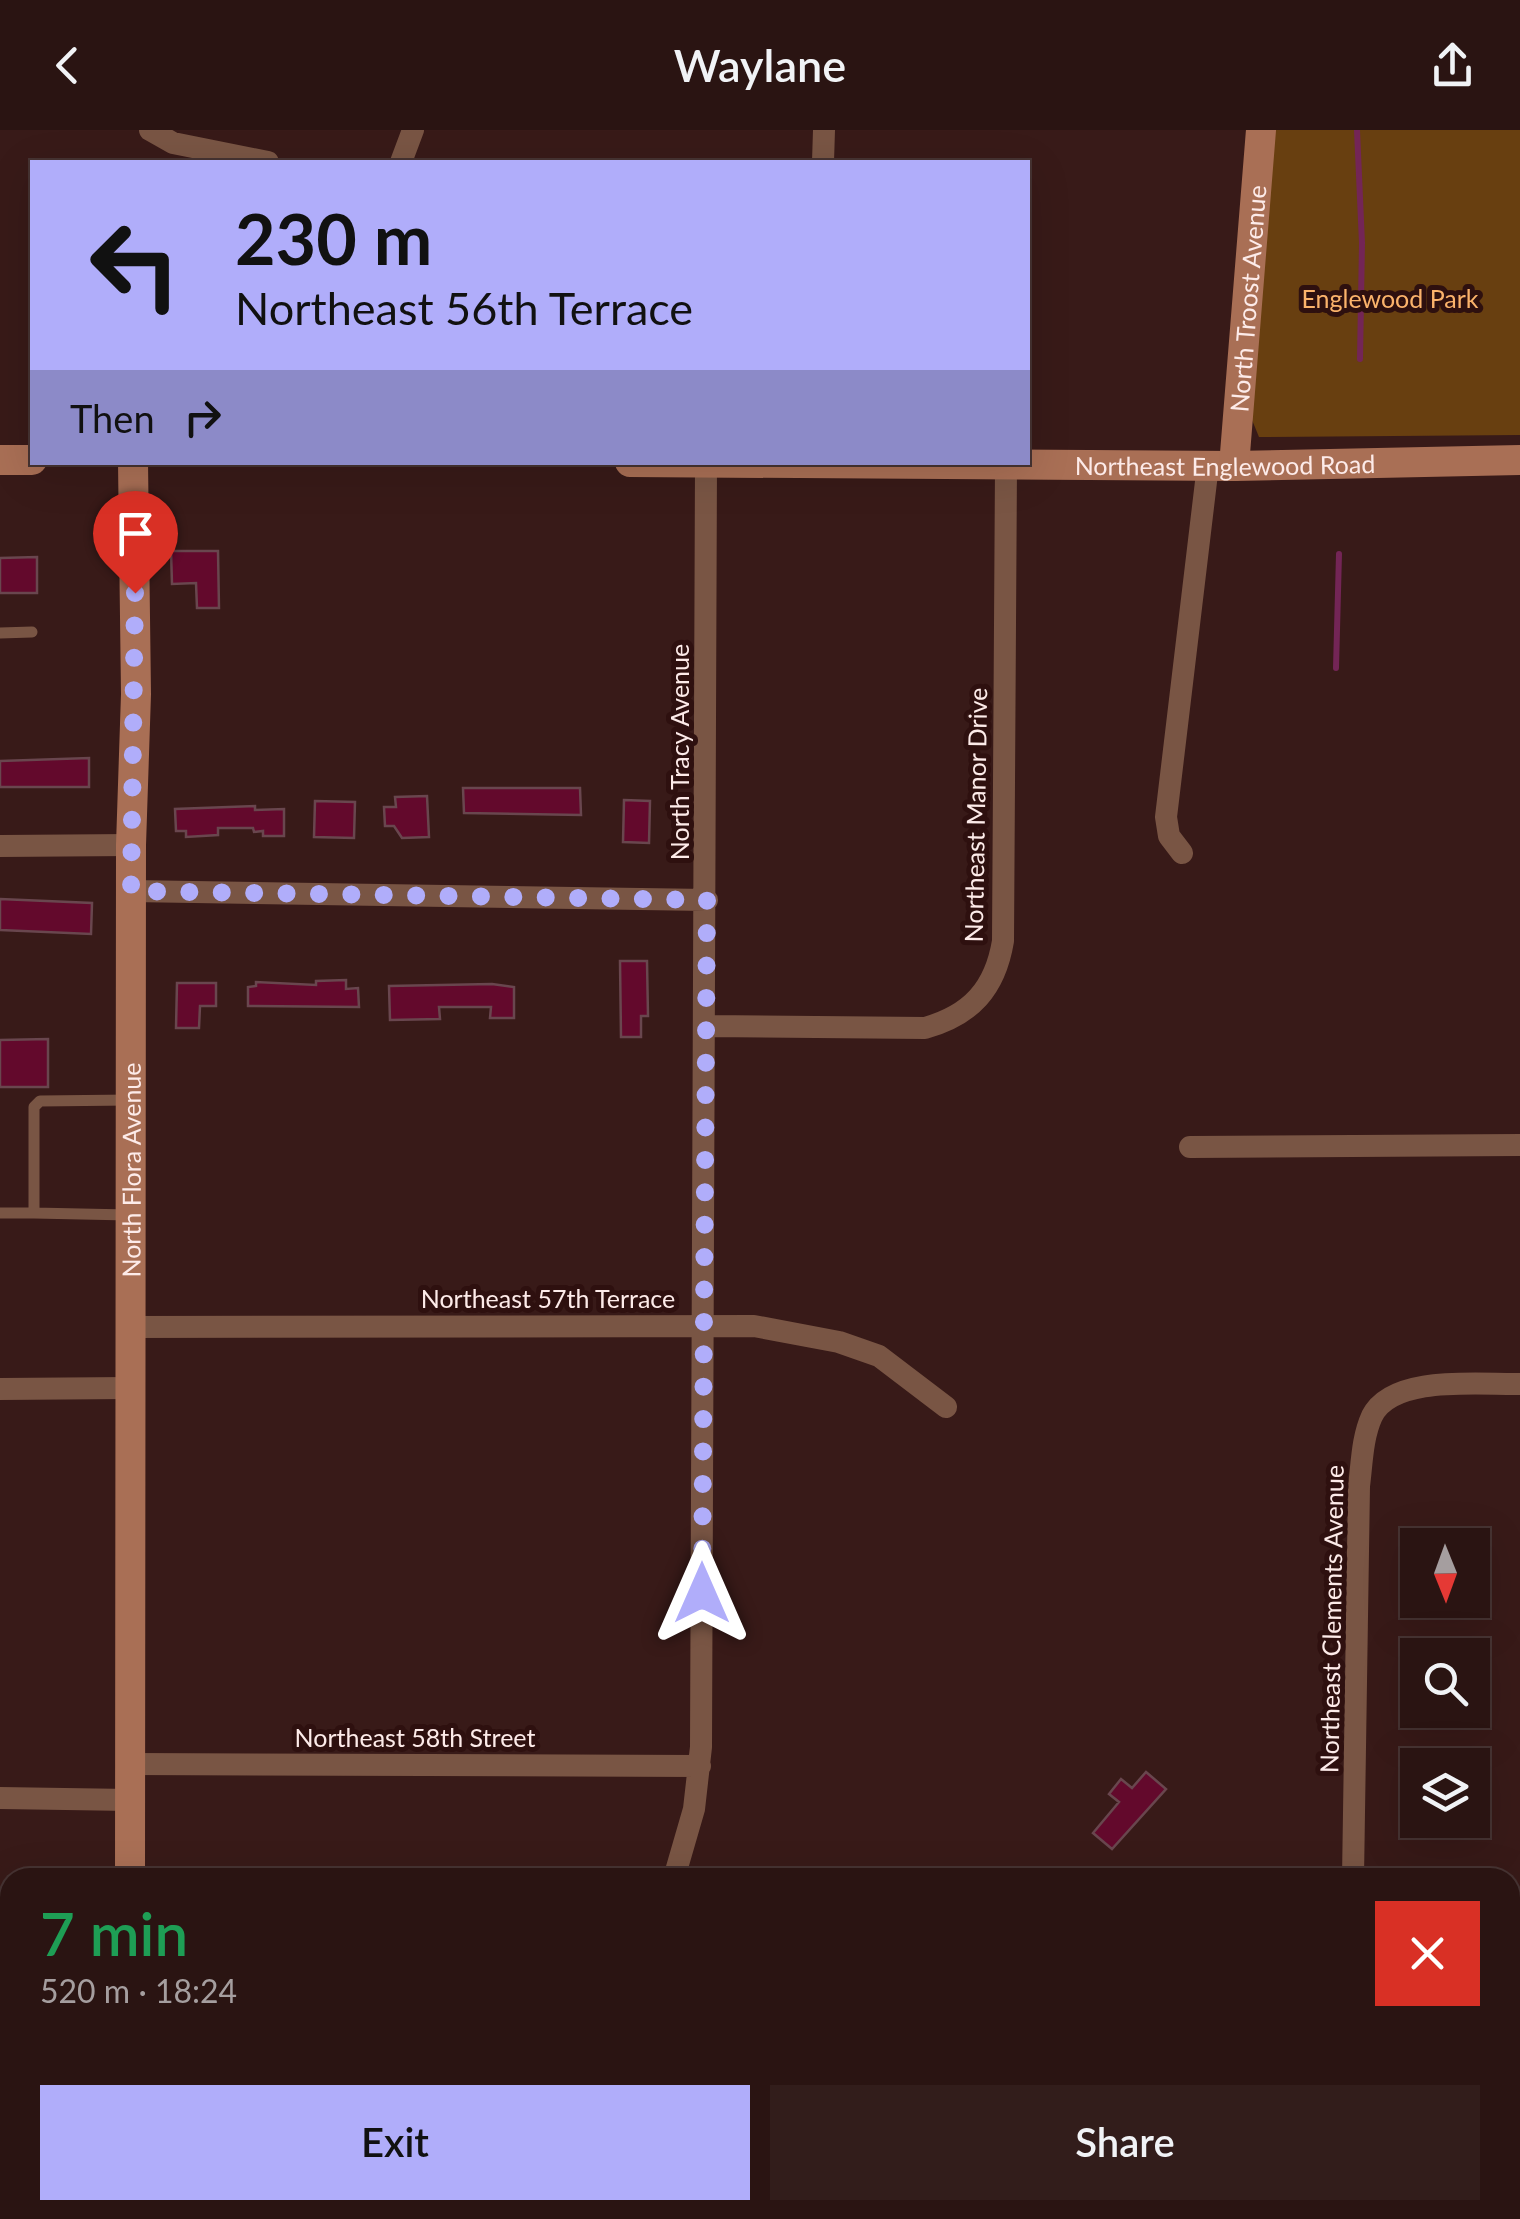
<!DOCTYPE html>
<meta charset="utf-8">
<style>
:root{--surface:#2a1412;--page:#321d1b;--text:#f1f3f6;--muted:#a59e9f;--line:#463332;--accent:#b0adfa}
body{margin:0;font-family:Lato,sans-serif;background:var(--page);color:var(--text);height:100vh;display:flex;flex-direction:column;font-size:38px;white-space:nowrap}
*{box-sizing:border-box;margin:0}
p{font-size:32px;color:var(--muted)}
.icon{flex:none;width:55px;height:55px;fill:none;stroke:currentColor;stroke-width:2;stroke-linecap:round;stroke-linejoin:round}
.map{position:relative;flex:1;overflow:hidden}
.details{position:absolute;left:0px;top:1738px;width:1520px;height:352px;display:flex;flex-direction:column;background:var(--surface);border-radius:30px 30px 0 0;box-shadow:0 10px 40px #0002,0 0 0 2px var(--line)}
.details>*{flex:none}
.guide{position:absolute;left:30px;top:30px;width:1000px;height:305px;border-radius:0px;box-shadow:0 10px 40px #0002,0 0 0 2px var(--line);background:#b0adfa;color:#111;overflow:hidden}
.needle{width:65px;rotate:179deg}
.fabs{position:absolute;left:1400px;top:1398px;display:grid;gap:20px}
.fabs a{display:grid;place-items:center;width:90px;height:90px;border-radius:0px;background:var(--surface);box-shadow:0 10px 40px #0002,0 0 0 2px var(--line);font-size:50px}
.pin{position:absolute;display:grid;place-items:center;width:85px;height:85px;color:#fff;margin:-102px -42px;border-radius:50% 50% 50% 0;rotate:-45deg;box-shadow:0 0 10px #0007}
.pin .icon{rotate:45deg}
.me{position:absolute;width:110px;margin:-55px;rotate:0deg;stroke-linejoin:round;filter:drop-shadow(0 0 8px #0008)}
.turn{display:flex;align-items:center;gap:35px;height:210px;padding:0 40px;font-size:45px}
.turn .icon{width:130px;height:130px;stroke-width:2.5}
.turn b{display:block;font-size:70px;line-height:85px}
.then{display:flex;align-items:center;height:95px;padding:0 40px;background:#0003;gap:20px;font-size:38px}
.round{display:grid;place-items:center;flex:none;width:105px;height:105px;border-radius:0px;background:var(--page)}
.summary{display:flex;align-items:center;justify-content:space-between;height:170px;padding:0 40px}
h1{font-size:60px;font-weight:600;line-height:75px;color:#1e9e55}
.primary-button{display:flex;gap:20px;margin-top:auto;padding:20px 40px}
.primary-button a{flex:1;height:115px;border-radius:0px;background:var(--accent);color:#111;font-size:40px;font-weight:600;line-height:115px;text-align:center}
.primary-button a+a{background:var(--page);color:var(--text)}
header{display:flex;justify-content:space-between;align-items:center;height:130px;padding:0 40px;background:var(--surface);font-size:45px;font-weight:600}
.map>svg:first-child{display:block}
.green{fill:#683f10}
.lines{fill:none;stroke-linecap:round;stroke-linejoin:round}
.stream{stroke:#732556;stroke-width:6}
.building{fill:#63092c;stroke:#69464e;stroke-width:2.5}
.lane{stroke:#795544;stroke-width:11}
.street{stroke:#795544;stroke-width:22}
.secondary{stroke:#a96f55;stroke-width:30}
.route{stroke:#b0adfa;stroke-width:18;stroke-dasharray:0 32.4}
.labels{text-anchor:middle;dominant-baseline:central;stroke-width:10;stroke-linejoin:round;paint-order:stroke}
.street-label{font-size:25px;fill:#fdebe9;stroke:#2e100f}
.park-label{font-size:25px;fill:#fbb36b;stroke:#2e100f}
</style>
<header><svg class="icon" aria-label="back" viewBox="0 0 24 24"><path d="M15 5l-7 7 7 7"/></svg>Waylane<svg class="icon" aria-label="share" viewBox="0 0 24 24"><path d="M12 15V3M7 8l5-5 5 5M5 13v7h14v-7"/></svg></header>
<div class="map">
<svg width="1520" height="2089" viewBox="0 0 1520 2089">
<rect width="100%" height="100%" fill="#381a18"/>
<path class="green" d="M1273 0H1520V305L1259 307 1250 285Z"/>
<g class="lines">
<path class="stream" d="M1357 0 1362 113 1360 229
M1336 538 1339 424"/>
</g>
<path class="building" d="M171 421H218L219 478H197L196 453 172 454Z
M37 427V463H0V428Z
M89 628V657H0V631Z
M463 658H580L581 685 464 683Z
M427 666 429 707 402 708 394 696H385L384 677H396L395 667Z
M624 670 650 671 649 713 623 712Z
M315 671 355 672 354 708 314 707Z
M255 676V680L284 679V706H263V701L254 702 253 698H218V705L186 707V701H176L175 679Z
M0 769 92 773 91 804 0 800Z
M620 831H647L648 886H641V907H621Z
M346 850V859L358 858 359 877 248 876V857L256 856V852L316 855V851Z
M177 853H216V876H200L199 898H176Z
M492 854 514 857V888H490L491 877H439L440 889 390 890 389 856Z
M48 909V957H0V910Z
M1146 1642 1166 1659 1112 1719 1093 1703 1119 1672 1109 1664 1121 1649 1132 1658Z"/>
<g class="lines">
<path class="lane" d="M0 503 32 502
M0 1083H34
M129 1085 34 1083V977L40 971 130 970"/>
<path class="street" d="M150 0 173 13 268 32
M401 32 413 0
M823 32 824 0
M0 716 131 715
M1182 723 1169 706 1166 687 1208 335
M131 761 707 770
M707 896 925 898C971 885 995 859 1003 811L1006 336
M1190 1017 1520 1015
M129 1197 754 1196 839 1212 879 1226 946 1277
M0 1259 129 1258
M130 1634 700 1636
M0 1668 130 1670
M674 1748 694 1679 701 1617 706 333
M1353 1748 1359 1356C1362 1333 1362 1308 1372 1286 1393 1244 1481 1255 1520 1254
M1510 1889H1520
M518 2089 522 2080
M917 2089 920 2080"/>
<g class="secondary">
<path d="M0 330H32"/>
<path id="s1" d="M630 332 1234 336 1520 330"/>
<path id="s2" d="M1234 336 1261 0"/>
<path id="s3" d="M130 1748 131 715 136 564 133 332"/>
<path d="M131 2080V2089"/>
</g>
</g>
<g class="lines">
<path class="route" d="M135 463 131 761 707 770 702 1463"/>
</g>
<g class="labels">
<g class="street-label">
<text stroke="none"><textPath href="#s2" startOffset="168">North Troost Avenue</textPath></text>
<text stroke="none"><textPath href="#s1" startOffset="595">Northeast Englewood Road</textPath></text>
<text transform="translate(679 622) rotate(-90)">North Tracy Avenue</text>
<text transform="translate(975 685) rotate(-89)">Northeast Manor Drive</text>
<text stroke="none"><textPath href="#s3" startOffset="708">North Flora Avenue</textPath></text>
<text x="548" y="1168">Northeast 57th Terrace</text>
<text transform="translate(1331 1489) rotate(-89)">Northeast Clements Avenue</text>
<text x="415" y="1607">Northeast 58th Street</text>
</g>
<g class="park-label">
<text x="1390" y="168">Englewood Park</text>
</g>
</g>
</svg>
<div class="fabs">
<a><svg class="needle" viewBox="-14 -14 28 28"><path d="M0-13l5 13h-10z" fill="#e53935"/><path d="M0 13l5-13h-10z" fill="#a59e9f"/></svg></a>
<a><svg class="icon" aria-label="search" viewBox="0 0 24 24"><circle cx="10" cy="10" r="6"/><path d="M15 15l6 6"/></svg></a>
<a><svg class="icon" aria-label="layers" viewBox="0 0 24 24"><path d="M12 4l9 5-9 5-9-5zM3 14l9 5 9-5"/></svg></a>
</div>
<div class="pin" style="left:135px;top:463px;background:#d93025"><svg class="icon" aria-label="arrive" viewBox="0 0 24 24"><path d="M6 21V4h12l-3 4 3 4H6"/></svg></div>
<svg class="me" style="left:702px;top:1463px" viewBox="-20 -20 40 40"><path d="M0-17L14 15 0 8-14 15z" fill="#b0adfa" stroke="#fff" stroke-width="4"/></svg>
<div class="guide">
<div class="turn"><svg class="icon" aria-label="left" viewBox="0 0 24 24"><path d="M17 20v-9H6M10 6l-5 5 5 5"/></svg><div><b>230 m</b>Northeast 56th Terrace</div></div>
<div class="then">Then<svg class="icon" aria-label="right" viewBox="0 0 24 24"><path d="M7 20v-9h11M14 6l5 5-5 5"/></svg></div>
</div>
<section class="details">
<div class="summary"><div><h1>7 min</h1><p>520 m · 18:24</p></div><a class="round" style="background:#d93025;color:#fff"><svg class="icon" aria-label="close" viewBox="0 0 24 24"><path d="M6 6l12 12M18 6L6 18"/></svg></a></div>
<div class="primary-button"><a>Exit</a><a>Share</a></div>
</section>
</div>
